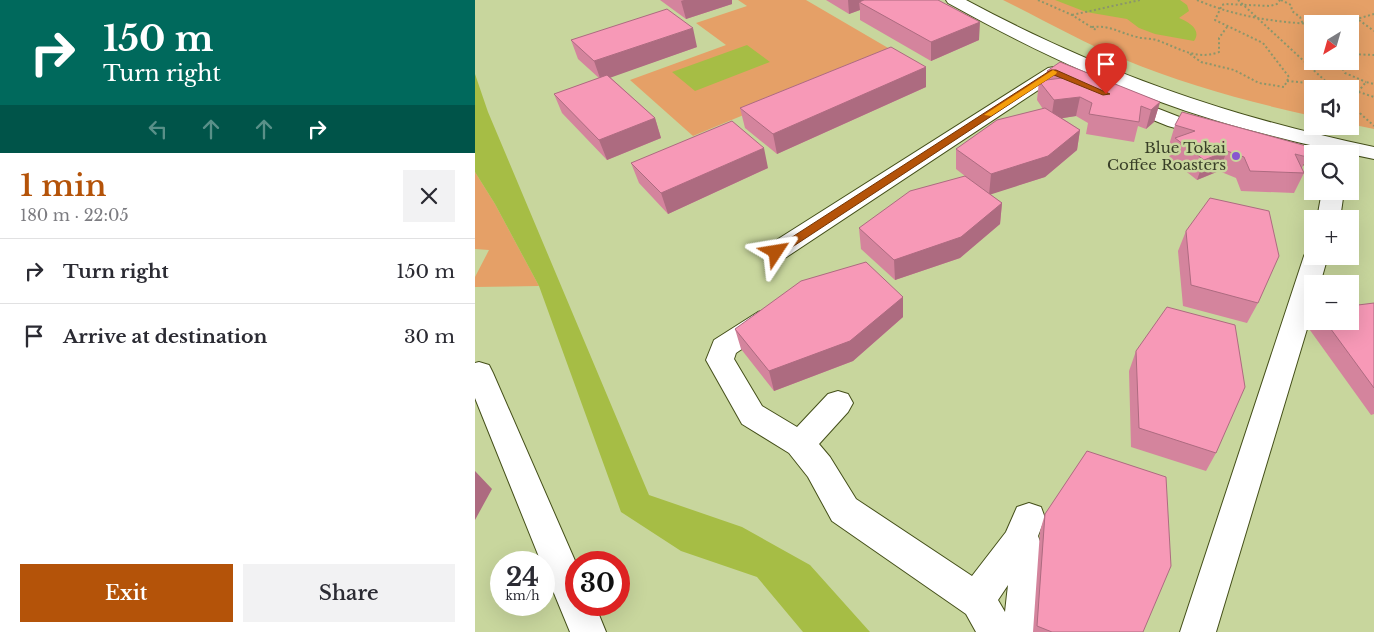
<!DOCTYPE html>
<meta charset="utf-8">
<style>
:root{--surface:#fff;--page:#f2f2f3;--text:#2b2b33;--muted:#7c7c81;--line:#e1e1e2;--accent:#b45309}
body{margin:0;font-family:"Libre Baskerville",serif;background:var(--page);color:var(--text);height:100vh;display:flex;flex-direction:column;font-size:19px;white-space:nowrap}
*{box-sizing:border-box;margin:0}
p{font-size:16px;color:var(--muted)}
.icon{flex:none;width:28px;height:28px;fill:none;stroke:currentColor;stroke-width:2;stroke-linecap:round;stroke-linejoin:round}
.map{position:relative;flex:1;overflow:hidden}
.panel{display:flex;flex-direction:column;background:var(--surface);width:475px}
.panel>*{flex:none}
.top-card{background:#00695c;color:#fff;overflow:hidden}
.needle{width:32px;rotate:217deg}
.controls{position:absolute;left:829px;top:15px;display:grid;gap:10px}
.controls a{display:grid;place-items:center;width:55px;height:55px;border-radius:0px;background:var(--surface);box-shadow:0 5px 20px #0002;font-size:25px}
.speed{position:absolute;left:15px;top:551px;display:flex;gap:10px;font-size:25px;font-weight:700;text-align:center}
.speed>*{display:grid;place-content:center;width:65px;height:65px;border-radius:50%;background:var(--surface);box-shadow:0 5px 20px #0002;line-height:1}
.speed small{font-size:12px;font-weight:400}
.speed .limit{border:8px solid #d22;background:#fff;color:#111}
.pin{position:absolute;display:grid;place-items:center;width:42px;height:42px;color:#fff;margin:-51px -21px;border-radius:50% 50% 50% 0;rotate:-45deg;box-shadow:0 0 5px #0007}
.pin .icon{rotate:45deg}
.me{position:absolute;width:55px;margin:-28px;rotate:57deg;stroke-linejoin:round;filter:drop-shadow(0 0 4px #0008)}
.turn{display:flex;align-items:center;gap:18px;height:105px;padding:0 20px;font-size:22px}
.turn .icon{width:65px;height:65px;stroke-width:2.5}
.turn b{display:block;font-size:35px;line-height:42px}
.lanes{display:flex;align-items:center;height:48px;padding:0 20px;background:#0003;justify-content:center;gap:25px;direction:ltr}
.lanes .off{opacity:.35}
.round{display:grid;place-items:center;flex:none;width:52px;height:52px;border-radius:0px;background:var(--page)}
.overview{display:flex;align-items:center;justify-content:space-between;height:85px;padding:0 20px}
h1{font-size:30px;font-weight:600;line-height:38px;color:var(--accent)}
.button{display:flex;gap:10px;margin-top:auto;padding:10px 20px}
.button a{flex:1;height:58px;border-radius:0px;background:var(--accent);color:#fff;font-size:20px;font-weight:600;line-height:58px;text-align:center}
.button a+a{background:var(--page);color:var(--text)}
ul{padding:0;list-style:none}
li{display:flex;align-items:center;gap:15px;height:65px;padding:0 20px;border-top:1px solid var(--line)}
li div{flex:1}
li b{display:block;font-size:19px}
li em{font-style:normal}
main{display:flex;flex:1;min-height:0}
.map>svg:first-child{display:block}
.green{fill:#e5a067;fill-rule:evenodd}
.water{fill:#a6bd45}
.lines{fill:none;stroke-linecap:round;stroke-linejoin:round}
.minor-casing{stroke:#444f19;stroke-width:2}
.path{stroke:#8b966b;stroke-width:2;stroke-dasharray:2 2.5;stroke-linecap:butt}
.minor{fill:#fff;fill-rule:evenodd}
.wall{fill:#d4849d}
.shaded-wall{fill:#ad6b80}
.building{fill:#f799b7;stroke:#ad6b80}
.route{fill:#b45309;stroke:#753606}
.slow{fill:#f59e0b}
.poi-dot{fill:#8857d0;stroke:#c8d69d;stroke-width:2}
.labels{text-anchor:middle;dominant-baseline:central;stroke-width:5;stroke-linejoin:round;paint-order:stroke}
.far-poi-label{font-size:15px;fill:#393f28;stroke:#c8d69d;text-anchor:end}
</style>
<main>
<section class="panel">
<div class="top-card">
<div class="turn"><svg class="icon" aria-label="right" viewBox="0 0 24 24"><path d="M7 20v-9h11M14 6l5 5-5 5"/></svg><div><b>150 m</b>Turn right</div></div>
<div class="lanes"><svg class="icon off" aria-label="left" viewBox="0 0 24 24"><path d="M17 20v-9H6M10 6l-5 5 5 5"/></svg><svg class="icon off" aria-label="ahead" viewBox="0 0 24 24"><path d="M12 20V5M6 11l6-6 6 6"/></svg><svg class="icon off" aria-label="ahead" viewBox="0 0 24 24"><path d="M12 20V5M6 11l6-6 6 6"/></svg><svg class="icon" aria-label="right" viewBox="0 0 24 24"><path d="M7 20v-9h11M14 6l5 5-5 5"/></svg></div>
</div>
<div class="overview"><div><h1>1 min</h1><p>180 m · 22:05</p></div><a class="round"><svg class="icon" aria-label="close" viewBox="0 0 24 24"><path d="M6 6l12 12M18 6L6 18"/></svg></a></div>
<ul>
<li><svg class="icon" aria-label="right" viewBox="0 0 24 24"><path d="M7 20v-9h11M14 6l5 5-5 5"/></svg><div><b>Turn right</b></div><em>150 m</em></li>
<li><svg class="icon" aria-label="arrive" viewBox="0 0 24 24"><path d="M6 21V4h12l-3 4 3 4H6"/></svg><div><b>Arrive at destination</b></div><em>30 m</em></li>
</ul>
<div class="button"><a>Exit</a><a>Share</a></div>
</section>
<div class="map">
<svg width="899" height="632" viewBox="0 0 899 632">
<rect width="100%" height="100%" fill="#c8d69d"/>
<path class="green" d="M263 0H331L420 52 218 136 155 80 251 45 221 23 272 6Z
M528 0H899V129L875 124V89H838L837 116C774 102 708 84 648 59 607 42 568 20 528 0ZM838 24H875V61H838Z
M0 172 20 204 64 286 0 287V277L14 250 0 249Z"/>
<path class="water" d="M580 0H705L712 5 714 11 704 18C714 22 727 30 719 41L680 34 664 28 652 19 611 12Z
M272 45 295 62 220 91 197 72Z
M0 74 13 112 174 495 267 527 335 565 395 632H328L282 577 206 551 146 512 64 286 20 204 0 172Z"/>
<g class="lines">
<g class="minor-casing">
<path id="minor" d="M471 0H491C625 72 750 116 899 147V159C827 144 753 127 683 101 610 75 541 41 473 3Z
M579 67 610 78 612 82 610 86 603 88 580 79 310 258 301 260 292 258 289 252 292 246 573 68Z
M648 95 707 118 743 128 746 132 743 136 736 138 693 126 641 105 638 101 641 97Z
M797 143 838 154V167L790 153 787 149 790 145Z
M847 191H869L865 219H842Z
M838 249V256H853L845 284H838V309L741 632H705L829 256 832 250Z
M292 309 301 312 305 319 301 326 261 353 259 359 287 406 322 427 353 394 363 391 373 394 378 403 373 412 344 444 355 457 381 499 497 576 531 532 542 507 554 503 566 507 570 518 563 536 571 558 564 632H501L491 614 357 521 333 477 314 453 267 424 231 360 239 340 283 312ZM533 585 530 612 523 600Z
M4 362 14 365 18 373 101 563V605H120L131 632H95L69 569V562H66L0 398V363Z"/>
</g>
<path class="path" d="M563 0 597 15 621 30
M722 0C759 16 798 22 838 24
M763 0 859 89
M806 0 816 5 817 11 825 17 828 24
M597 15 665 0
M884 20 899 31
M849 24 871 22 899 14
M617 27C635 25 645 33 662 37 668 39 675 38 681 40 703 47 720 61 744 52V38L752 27
M715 54 726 62 759 70 784 83 809 87 814 77 788 43 740 20 747 5 750 4 795 6 802 4 805 0
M875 54 899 55
M863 61 870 73 891 82
M812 81 855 85 872 89
M875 89 899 97
M883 92 891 82 899 84
M875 104 899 126"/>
<use href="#minor" class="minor"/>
</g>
<path class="wall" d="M185 0H257V4L211 19Z
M351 0H463L504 40 456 61 385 20V10L374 14Z
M96 40 222 47 135 77 180 118 186 138 132 160 87 113 79 94 124 78 103 59Z
M451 67V87L302 154 270 128 265 108Z
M572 71 685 102 679 122 671 129 663 126 659 142 611 134 613 123 601 116 587 118 605 130 602 150 570 177 515 194 527 203 525 224 485 258 420 280 386 249 384 228 490 176 481 169V149L568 109 562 100 564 81 570 80Z
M700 125 832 157 827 168 829 173 819 193 766 191 761 178 744 171 722 180 694 158 697 146 694 145Z
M156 163 293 168 193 214 164 183Z
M711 231 783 303 772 323 708 306 703 251Z
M428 297V317L378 361 299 391 266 349 260 329Z
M899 303V414L896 415 832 326 838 318V321H875Z
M661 351 741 453 731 471 656 447 654 371Z
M570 514 668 632H558L565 531Z"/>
<path class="shaded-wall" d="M209 0H257V4L211 19 206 1Z
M373 0H411L384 2 385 10 374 14Z
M505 22 504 40 456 61V42Z
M218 28 222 47 126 81 119 61Z
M451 67V87L302 154 298 134Z
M605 97 601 116 576 120 579 100Z
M685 102 679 122 671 129 676 110Z
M180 118 186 138 132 160 124 140Z
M605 130 602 150 570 177 514 195 516 174Z
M289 148 293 168 193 214 186 193Z
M752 151 744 171 722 180 729 160Z
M527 203 525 224 485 258 420 280 419 260Z
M428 297V317L378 361 299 391 294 371Z
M0 471 17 489 0 520Z"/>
<path class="building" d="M389 0H463L505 22 456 42 384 2Z
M192 9 218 28 119 61 96 40Z
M416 47 451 67 298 134 265 108Z
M585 62 685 102 676 110 666 106 664 122 614 114 617 103 605 97 579 100 564 81 587 78 572 71Z
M132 75 180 118 124 140 79 94Z
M570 108 605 130 573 156 516 174 481 149 522 120Z
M707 112 835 147 832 157 820 154 829 173 775 171 769 157 752 151 729 160 700 138 720 131 700 125Z
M257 121 289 148 186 193 156 163Z
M490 176 527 203 486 237 419 260 384 228 435 191Z
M735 198 794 211 804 256 783 303 716 285 711 231Z
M391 262 428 297 375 341 294 371 260 329 326 281Z
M899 303V388L850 321H875V306Z
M692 307 760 325 770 387 741 453 664 428 661 351Z
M612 451 691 477 696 566 668 632H577L562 626 570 514Z"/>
<path class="route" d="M576 70H581L635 94 628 95 579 75 305 255H297L296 252 297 250Z"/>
<path class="slow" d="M578 70 582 72 581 74 516 116 509 115Z"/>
<circle class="poi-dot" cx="761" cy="156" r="5"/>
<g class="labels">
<g class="far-poi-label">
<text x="751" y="147">Blue Tokai<tspan x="751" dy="17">Coffee Roasters</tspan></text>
</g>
</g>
</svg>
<div class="controls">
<a><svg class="needle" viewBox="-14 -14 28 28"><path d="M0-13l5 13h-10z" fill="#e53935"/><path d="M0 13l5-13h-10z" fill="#7c7c81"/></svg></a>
<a><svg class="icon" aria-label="sound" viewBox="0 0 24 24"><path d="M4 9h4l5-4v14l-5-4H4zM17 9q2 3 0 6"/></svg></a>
<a><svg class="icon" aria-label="search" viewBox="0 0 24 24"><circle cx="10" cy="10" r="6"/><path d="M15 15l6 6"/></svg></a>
<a>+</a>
<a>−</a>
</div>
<div class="speed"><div>24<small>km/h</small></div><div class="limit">30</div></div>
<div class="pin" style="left:631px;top:94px;background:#d93025"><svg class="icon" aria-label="arrive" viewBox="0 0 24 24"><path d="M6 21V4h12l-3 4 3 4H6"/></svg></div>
<svg class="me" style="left:301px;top:252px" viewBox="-20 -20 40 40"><path d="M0-17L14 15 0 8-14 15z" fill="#b45309" stroke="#fff" stroke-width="4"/></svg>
</div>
</main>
